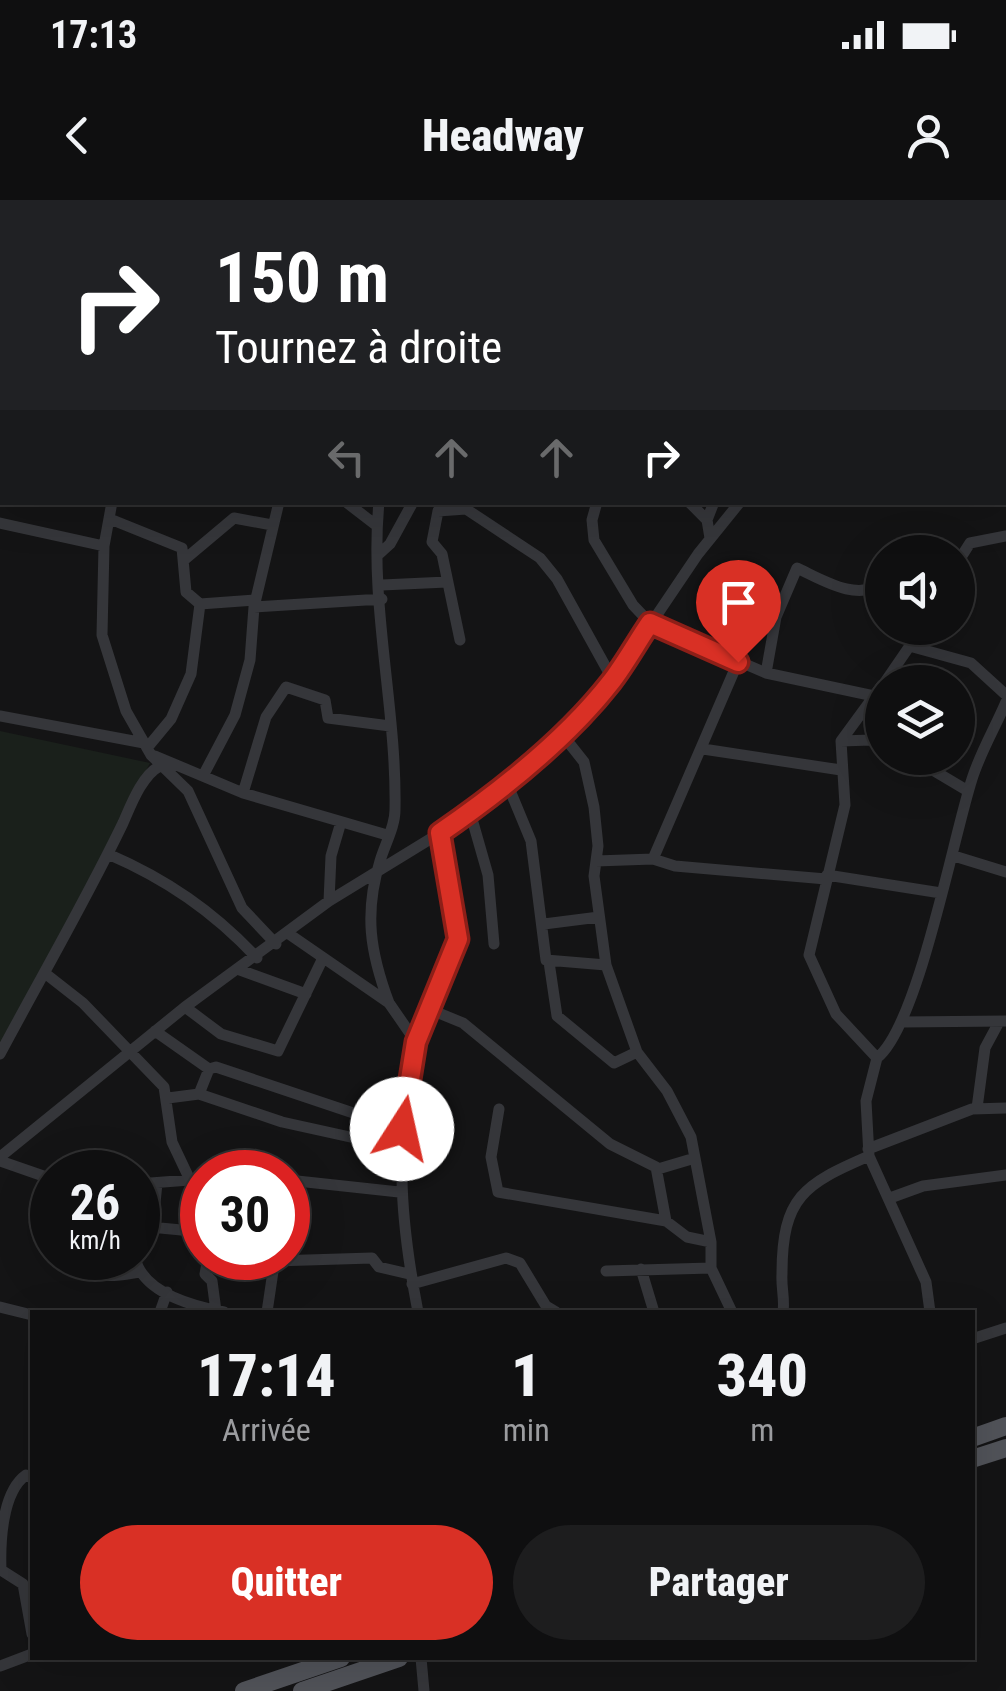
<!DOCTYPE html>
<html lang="fr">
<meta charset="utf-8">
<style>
:root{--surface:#0f0f10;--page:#1d1d1e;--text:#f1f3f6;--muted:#9b9c9f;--line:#2f2f30;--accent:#d93025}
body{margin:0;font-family:"Roboto Condensed",sans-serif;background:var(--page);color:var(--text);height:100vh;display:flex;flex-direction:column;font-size:38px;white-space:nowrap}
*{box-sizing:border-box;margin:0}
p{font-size:32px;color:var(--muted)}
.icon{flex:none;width:55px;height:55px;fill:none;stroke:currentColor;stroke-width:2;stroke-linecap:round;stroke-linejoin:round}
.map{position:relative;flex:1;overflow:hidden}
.sheet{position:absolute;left:30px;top:1110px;width:945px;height:350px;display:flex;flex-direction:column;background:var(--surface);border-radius:0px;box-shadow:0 10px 40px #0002,0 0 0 2px var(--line)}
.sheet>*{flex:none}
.banner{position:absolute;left:0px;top:0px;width:1008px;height:305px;box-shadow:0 10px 40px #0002,0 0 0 2px var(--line);background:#202124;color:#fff;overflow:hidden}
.buttons{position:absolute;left:865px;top:335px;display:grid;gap:20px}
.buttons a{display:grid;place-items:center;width:110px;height:110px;border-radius:50%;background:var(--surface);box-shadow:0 10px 40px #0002,0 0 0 2px var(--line);font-size:50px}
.speed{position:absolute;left:30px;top:950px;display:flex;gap:20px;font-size:50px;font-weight:700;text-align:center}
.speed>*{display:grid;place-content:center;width:130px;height:130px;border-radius:50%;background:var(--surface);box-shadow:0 10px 40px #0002,0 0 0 2px var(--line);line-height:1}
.speed small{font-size:25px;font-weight:400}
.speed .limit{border:15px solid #d22;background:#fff;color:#111}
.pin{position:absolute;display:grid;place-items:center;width:85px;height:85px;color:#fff;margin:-102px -42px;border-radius:50% 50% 50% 0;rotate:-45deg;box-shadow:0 0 10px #0007}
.pin .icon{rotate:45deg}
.me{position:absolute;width:110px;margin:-55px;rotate:10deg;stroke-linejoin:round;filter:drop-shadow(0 0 8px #0008)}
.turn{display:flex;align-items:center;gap:35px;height:210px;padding:0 50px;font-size:45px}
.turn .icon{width:130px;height:130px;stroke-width:2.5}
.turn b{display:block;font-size:70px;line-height:85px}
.lanes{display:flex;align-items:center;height:95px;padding:0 50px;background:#0003;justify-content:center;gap:50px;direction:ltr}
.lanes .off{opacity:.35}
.eta{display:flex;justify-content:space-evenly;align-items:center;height:170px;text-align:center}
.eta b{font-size:60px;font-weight:800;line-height:70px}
.cta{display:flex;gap:20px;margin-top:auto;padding:20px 50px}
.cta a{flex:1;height:115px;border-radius:60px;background:var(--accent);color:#fff;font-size:40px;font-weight:800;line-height:115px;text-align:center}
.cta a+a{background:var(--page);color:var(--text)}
.status{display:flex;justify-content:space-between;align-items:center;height:70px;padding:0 50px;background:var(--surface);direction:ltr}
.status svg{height:28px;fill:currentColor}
header{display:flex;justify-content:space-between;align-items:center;height:130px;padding:0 50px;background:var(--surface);font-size:45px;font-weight:800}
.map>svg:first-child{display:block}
.green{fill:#1a201b}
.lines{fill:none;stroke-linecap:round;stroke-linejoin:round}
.minor{stroke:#35363a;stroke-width:11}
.primary{stroke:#515359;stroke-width:18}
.route-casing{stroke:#8d1f18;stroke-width:25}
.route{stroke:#d93025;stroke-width:18}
</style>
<div class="status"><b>17:13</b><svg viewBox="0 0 49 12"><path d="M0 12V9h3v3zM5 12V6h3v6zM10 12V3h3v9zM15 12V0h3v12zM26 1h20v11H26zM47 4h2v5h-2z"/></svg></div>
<header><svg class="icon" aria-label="back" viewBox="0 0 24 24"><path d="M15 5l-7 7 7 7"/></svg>Headway<svg class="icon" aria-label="person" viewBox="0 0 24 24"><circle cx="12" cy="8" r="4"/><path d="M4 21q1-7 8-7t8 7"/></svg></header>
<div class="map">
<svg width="1006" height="1491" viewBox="0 0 1006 1491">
<rect width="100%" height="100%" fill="#141415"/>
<path class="green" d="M0 531 150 563 0 849Z"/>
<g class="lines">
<path class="minor" d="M112 0 114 2
M234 0 236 2
M343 0 346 2
M709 0V2
M14 2V0
M212 2 213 0
M408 2V0
M544 2 545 0
M826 2 827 0
M887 2 890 0
M0 5 2 6
M1005 53 1006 52
M0 66H2
M0 159 2 160
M0 180 2 178
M0 267 2 268
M112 302 104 346 102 435 126 511 151 555 188 591 242 708 276 744
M346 302 377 326
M379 302C369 405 397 508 395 610 395 627 385 644 380 661 364 713 370 752 389 803
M597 302 592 320 594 340 633 405 650 423 766 473 874 496
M689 302 707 320 710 338
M110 319 182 348 186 392 200 404
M707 320 714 302
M0 323 104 346
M379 354 390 344 413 302
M184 360 234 318 272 325
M958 362 970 343 1006 336
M382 385 447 382
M254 407 382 399
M460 440 442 354 432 342 438 311 466 309 540 358 557 379 613 480
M913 447 971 463 1006 495
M766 473 776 417 797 368C823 380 857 402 882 383
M885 482 922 428
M882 485 841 541 845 605 809 755 836 814 877 858 866 901 869 956 926 1082 930 1112
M0 516 144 543
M561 533 584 562 594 607 598 646 594 676 606 765 637 852 667 891 691 937 711 1042V1068L732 1112
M841 541 871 540 882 550
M147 548 171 519 191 474 200 404 255 400
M703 549 841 570
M155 556 243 593 387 635
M899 558 931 569 968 591
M204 574 235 515 250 460 254 407 279 302
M507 583 531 641 546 760 606 765
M243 593 266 517 286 487 325 500 328 518 390 526
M470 612 488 675 494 744
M108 654C166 679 213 711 257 758
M954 656 1006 672
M653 659 738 462
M596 661 653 659 675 666 826 679
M827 675 941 693
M329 701 331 656 341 622
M544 724 599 717
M289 734 389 803 416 842C396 947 398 1008 418 1112
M549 762 557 816 614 863 637 852
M240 770 306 794
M46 774 83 803 164 887 172 942 190 980
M185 807 221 834 278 851 323 758
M429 809 463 823 610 944 656 967 666 1021 687 1037 711 1042
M902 822 1006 821
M155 831 209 869
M416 842 458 739 440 633
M0 854C41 777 85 702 123 623 131 605 142 575 160 566
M877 858C918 826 953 638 972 579 980 553 995 528 1006 502
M199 894 282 922 400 948
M168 898 199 894 209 869 216 867 401 929
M977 908 985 848 999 822
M499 909 491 957 498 992 666 1021
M868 949 972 909 1006 908
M0 957 185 807 329 701 440 633 500 589 613 480 698 354 740 302
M0 961 52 979
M658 969 695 958
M243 972H249
M288 980 399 992
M138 984 202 979
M890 998 923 986 1006 975
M150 1027 202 1032
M138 1028 153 1024 157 983
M81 1058C94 1082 115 1076 139 1072
M135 1058C143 1093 192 1106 224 1112
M208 1058 205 1074 212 1081 216 1111
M275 1061 372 1058 379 1067 409 1074
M641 1069 654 1112
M606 1071 711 1068
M412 1084 506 1058 520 1063 546 1106 556 1112
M0 1107 32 1115
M160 1112 167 1092
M267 1112 275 1058
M783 1112C785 1099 781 1087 782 1074 782 997 804 984 869 956
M972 1139 1006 1128
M32 1278 26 1275C2 1292 0 1342 1 1370L23 1384 32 1434
M421 1458 424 1491
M0 1466 32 1454"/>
<path class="primary" d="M972 1238 1006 1226
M972 1259 1006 1248
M244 1491 341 1458
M302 1491 399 1458"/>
</g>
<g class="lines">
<g class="route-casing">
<path id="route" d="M402 929 416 842 458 739 440 633C501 591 565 541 611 482 625 464 637 442 650 423L738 462"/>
</g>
<use href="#route" class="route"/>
</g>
</svg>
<div class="buttons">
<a><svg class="icon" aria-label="sound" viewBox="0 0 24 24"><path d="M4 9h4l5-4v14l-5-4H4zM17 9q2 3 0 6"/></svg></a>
<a><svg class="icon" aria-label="layers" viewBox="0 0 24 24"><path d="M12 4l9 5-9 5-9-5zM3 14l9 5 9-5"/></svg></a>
</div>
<div class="speed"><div>26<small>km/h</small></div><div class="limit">30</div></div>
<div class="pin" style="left:738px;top:462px;background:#d93025"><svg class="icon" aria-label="arrive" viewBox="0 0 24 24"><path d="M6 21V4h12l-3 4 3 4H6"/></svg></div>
<svg class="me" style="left:402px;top:929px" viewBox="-20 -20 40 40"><circle r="19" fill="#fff"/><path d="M0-13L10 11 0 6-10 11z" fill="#d93025"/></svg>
<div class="banner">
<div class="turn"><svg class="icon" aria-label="right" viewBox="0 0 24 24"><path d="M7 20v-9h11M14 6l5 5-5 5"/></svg><div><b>150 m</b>Tournez à droite</div></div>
<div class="lanes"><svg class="icon off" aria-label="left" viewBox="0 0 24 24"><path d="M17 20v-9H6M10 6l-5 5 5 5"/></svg><svg class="icon off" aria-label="ahead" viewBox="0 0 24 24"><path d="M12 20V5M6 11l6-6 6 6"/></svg><svg class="icon off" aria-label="ahead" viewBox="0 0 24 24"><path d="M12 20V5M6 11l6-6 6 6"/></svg><svg class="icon" aria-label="right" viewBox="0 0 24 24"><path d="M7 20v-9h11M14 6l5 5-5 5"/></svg></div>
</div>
<section class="sheet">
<div class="eta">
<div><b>17:14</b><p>Arrivée</p></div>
<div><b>1</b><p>min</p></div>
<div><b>340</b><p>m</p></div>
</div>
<div class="cta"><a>Quitter</a><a>Partager</a></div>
</section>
</div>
